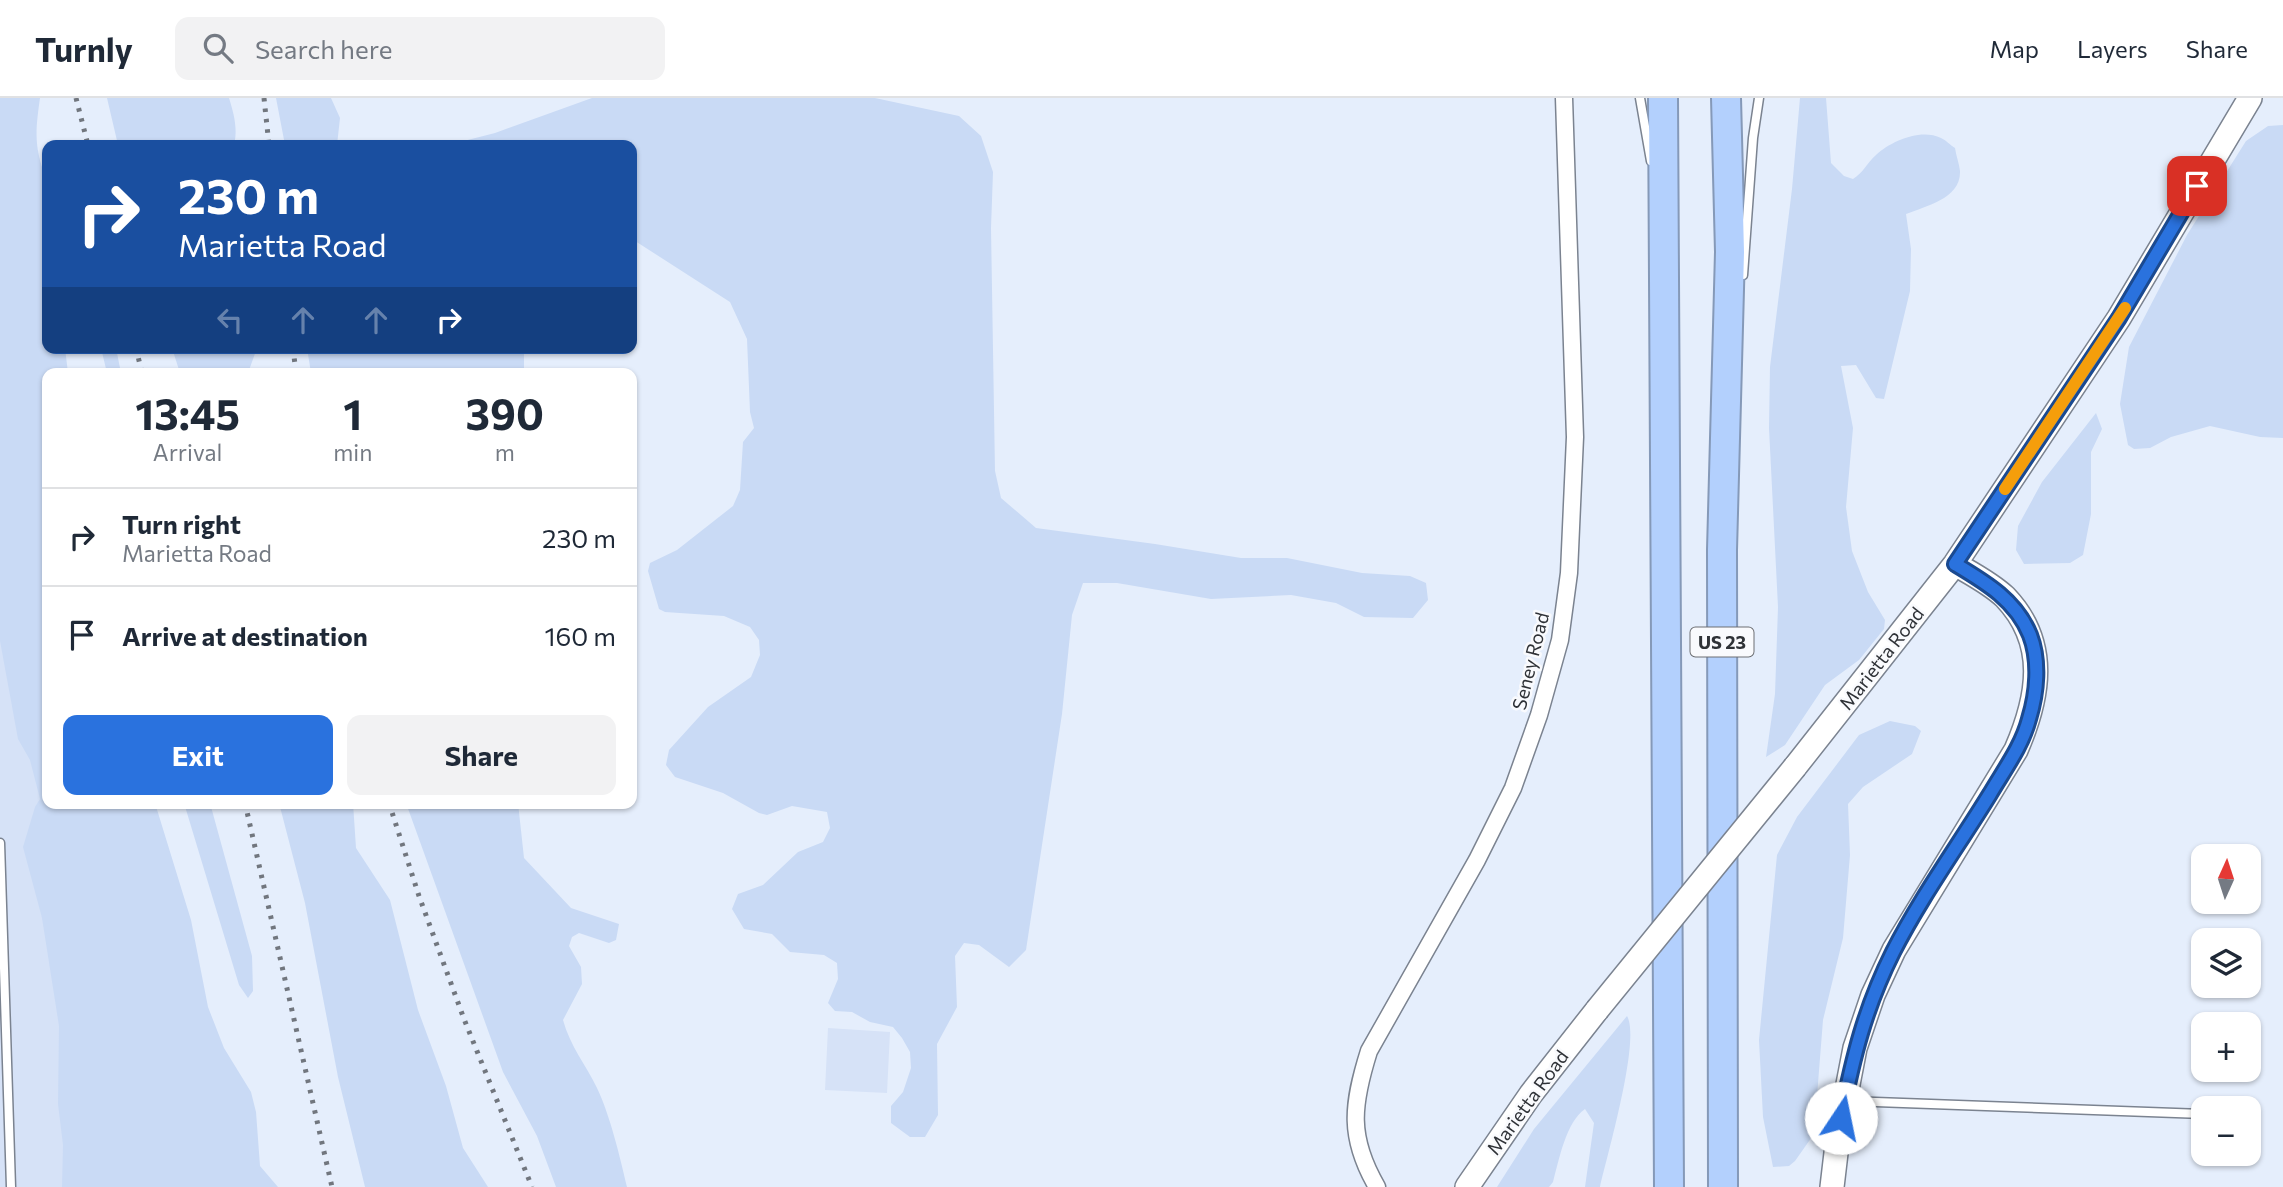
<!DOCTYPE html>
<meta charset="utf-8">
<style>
:root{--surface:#fff;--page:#f2f2f3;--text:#1f2937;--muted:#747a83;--line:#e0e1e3;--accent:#2a72de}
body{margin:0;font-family:Commissioner,sans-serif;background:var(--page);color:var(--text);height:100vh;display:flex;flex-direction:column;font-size:26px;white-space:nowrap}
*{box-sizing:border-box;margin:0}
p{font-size:23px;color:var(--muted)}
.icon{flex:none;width:38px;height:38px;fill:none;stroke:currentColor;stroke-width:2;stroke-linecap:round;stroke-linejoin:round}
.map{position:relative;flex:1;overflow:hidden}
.details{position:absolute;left:42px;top:270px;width:595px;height:441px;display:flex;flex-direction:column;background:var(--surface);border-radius:14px;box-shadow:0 2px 5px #0004}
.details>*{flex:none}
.banner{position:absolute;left:42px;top:42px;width:595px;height:214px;border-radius:14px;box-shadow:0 2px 5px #0004;background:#1a4fa0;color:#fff;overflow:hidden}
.needle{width:46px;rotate:3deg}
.fabs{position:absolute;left:2191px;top:746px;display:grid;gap:14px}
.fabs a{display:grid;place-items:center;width:70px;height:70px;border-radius:14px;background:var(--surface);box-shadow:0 2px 5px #0004;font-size:35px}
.pin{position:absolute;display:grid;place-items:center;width:60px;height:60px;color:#fff;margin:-30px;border-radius:14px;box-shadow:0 4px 10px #0006}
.me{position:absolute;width:77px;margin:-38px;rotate:11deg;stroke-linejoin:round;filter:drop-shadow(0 0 5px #0008)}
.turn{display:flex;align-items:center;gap:24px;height:147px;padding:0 21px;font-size:32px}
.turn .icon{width:91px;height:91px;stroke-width:2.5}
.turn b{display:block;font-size:49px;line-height:60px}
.lanes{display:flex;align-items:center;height:66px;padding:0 21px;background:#0003;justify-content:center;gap:35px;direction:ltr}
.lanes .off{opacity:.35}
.eta{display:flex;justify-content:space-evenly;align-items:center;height:119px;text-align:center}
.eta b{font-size:42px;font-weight:700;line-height:49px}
.action{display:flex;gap:14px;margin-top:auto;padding:14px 21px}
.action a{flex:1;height:80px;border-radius:14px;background:var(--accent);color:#fff;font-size:28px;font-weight:700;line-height:80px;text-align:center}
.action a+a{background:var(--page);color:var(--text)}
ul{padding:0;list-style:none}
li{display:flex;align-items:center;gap:21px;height:98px;padding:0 21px;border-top:2px solid var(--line)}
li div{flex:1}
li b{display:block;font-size:26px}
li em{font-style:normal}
header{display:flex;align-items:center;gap:42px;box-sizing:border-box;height:98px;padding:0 35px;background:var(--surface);border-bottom:2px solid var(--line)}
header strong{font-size:33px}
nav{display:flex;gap:38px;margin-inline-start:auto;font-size:24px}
.search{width:490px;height:63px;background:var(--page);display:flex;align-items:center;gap:18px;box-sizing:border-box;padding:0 24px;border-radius:14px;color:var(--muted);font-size:26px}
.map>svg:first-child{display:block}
.built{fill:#d6e2f7}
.green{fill:#c9daf5}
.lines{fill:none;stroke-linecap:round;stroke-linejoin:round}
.lane-casing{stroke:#7b8390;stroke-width:11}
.street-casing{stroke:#7b8390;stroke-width:19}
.secondary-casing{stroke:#7b8390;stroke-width:26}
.highway-casing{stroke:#8599b8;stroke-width:32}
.lane{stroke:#fff;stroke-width:8}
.street{stroke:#fff;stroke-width:16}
.secondary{stroke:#fff;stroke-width:23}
.highway{stroke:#b3d0fd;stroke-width:28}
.rail{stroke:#71767e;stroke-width:5;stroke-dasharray:3.5 7;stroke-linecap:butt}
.secondary-bridge-casing{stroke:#7b8390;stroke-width:26;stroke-linecap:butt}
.secondary-bridge{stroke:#fff;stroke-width:23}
.route-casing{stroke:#1b4a90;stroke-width:18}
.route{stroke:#2a72de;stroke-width:12}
.slow{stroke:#f59e0b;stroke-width:12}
.labels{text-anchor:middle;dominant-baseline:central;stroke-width:5;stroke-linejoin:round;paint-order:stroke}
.shield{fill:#f9fafd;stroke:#6c6e72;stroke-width:2}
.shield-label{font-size:18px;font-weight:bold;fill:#2f3237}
.street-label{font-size:19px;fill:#2f3237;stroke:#f9fafd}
</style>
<header>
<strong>Turnly</strong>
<div class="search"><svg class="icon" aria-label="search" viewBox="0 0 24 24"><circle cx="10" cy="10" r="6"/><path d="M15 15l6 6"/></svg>Search here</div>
<nav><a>Map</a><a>Layers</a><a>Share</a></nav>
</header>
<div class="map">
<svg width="2283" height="1089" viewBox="0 0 2283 1089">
<rect width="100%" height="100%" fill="#e5eefc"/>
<path class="built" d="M0 53 47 705 76 1089H0Z
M828 930 890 934 887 995 825 992Z"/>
<path class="green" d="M0 0H40C35 35 34 50 47 83V250H65L68 275H47V705H155L191 822 208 909 224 950 251 994 256 1014 260 1068 278 1089H62L63 1047 58 1006 59 928 42 820 23 749 35 709 40 701 30 662 18 641 0 543Z
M107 0H229C234 16 238 31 234 47H118Z
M276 0H331L340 20 337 47H285Z
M592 0H875L959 18 981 38 993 74 991 130 995 373 1001 400 1036 430 1155 446 1241 460H1287L1362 475 1410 478 1426 485 1428 502 1413 520 1364 519 1336 505 1291 497 1211 501 1117 485H1083L1072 517 1062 616 1026 852 1009 869 979 847 964 845 955 858 957 909 937 946 938 1017 925 1039H910L891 1025V1008L903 994 911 970 910 954 902 940 893 929 870 924 852 914 835 913 828 905 838 881 837 865 824 857 790 854 772 836 744 831 732 811 738 796 763 787 798 754 823 744 830 730 827 714 792 708 767 717 759 715 723 695 675 679 666 667 669 652 708 609 751 579 760 557 759 542 750 529 724 518 665 514 659 511 648 473 650 465 677 452 733 408 740 392 743 344 754 330 750 314 747 241 730 204 632 141V47H448L495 35Z
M1800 0H1826L1831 65 1844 78 1853 81C1863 75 1867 65 1876 57 1891 43 1921 30 1941 40 1946 42 1950 47 1955 50 1956 57 1959 65 1960 73 1961 101 1925 108 1906 116L1911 151 1910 193 1884 301 1876 300 1856 267 1841 268 1853 330 1846 409 1852 453 1868 494 1885 522 1884 531 1859 562 1825 587 1785 647 1766 659 1775 596 1778 509 1769 330 1770 269 1792 91Z
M2283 27V340L2260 339 2210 328 2171 339 2150 350 2134 351 2128 347 2120 306 2129 249 2187 137 2246 43 2268 28Z
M101 250H116L121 275H107Z
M172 250H257L248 275H180Z
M307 250H521L524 254V275H311Z
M2096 315 2102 331 2091 354V416L2083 457 2070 465 2024 466 2016 452 2018 428 2042 384Z
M1890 623 1915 628 1921 633 1912 656 1863 689 1848 706 1850 757 1843 840 1823 922 1814 1036 1795 1063 1789 1068 1773 1069 1763 1019 1759 942 1777 757 1797 719 1859 637Z
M184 705H210L252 858 253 893 248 900 239 887Z
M279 705H353L356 750 390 802 418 912 446 988 463 1050 488 1089H365L338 979 305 805Z
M406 705H518L524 760 571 810 619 826 616 842 609 845 579 835 572 839 569 848 581 869 582 886 563 922C570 948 586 967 597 990 610 1017 620 1059 627 1089H556L537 1038 503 974Z
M1627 918C1641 941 1607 1058 1600 1089H1585L1594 1025 1585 1011C1566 1024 1559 1062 1553 1084L1549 1089H1497L1534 1031Z"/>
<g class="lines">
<g class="lane-casing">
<path id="lane" d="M1640 0 1651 63
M1743 177 1753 40 1759 0
M0 745 11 1089
M1848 1003 2203 1016"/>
</g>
<g class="street-casing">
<path id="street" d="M1377 1089C1348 1039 1352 1007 1369 953L1477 762 1513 690 1539 617 1560 542 1569 475 1575 339 1564 0"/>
</g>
<g class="secondary-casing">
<path id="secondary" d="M1795 669 1955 466 2119 220 2250 0
M1467 1089 1531 996 1597 912
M1832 1089 1838 1038 1855 950 1873 897 1894 852 2016 652C2039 599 2049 545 2005 499 1990 485 1972 476 1955 466"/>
</g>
<g class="highway-casing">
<path id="highway" d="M1663 0 1669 1089
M1723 1089 1722 452 1730 154 1726 0"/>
</g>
<use href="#lane" class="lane"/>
<use href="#street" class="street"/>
<use href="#secondary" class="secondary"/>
<use href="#highway" class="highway"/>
<path class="rail" d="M76 0 88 47
M264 0 269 47
M136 250 142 275
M293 250 296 275
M245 705 332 1089
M389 705 419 798 464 921 532 1089"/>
<g class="secondary-bridge-casing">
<path id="secondary-bridge" d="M1597 912 1795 669"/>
</g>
<use href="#secondary-bridge" class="secondary-bridge"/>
</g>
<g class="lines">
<g class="route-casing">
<path id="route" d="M1841 1020C1853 959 1865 910 1893 854 1921 799 1958 748 1990 696 2004 672 2022 648 2029 621 2037 595 2040 563 2030 537 2016 502 1985 484 1955 466L2119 220 2197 88"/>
</g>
<use href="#route" class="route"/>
<path class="slow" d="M2005 391 2125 210"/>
</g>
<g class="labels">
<rect class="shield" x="1690.5" y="529.5" width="63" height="29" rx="5"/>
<g class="shield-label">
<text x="1722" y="544">US 23</text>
</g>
<g class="street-label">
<text transform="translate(1881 560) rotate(-52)">Marietta Road</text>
<text transform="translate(1530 563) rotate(-76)">Seney Road</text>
<text transform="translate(1527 1004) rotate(-54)">Marietta Road</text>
</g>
</g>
</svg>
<div class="fabs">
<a><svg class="needle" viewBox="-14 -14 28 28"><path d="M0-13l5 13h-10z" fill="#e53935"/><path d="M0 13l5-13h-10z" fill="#747a83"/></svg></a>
<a><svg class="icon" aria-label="layers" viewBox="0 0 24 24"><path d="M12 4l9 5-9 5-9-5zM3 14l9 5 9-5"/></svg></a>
<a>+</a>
<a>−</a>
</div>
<div class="pin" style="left:2197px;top:88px;background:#d93025"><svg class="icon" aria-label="arrive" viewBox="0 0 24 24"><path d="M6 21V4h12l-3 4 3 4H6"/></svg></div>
<svg class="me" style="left:1841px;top:1020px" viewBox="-20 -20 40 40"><circle r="19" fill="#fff"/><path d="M0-13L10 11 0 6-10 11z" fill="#2a72de"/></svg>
<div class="banner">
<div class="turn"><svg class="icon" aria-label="right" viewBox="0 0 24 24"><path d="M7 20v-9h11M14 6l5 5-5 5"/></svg><div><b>230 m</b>Marietta Road</div></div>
<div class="lanes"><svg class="icon off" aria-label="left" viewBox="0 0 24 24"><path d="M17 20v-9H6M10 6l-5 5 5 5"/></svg><svg class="icon off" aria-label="ahead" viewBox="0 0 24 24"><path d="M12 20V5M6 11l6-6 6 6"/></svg><svg class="icon off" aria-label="ahead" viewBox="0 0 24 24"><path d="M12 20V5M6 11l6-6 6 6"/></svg><svg class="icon" aria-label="right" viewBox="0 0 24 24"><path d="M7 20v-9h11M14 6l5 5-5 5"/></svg></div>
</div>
<section class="details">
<div class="eta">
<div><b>13:45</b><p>Arrival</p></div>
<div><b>1</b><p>min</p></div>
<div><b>390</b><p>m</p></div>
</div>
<ul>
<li><svg class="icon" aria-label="right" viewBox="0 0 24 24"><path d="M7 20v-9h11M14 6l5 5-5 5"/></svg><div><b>Turn right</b><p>Marietta Road</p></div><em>230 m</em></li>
<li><svg class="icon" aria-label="arrive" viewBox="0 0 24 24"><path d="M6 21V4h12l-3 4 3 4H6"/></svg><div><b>Arrive at destination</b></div><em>160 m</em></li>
</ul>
<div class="action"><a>Exit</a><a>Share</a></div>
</section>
</div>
